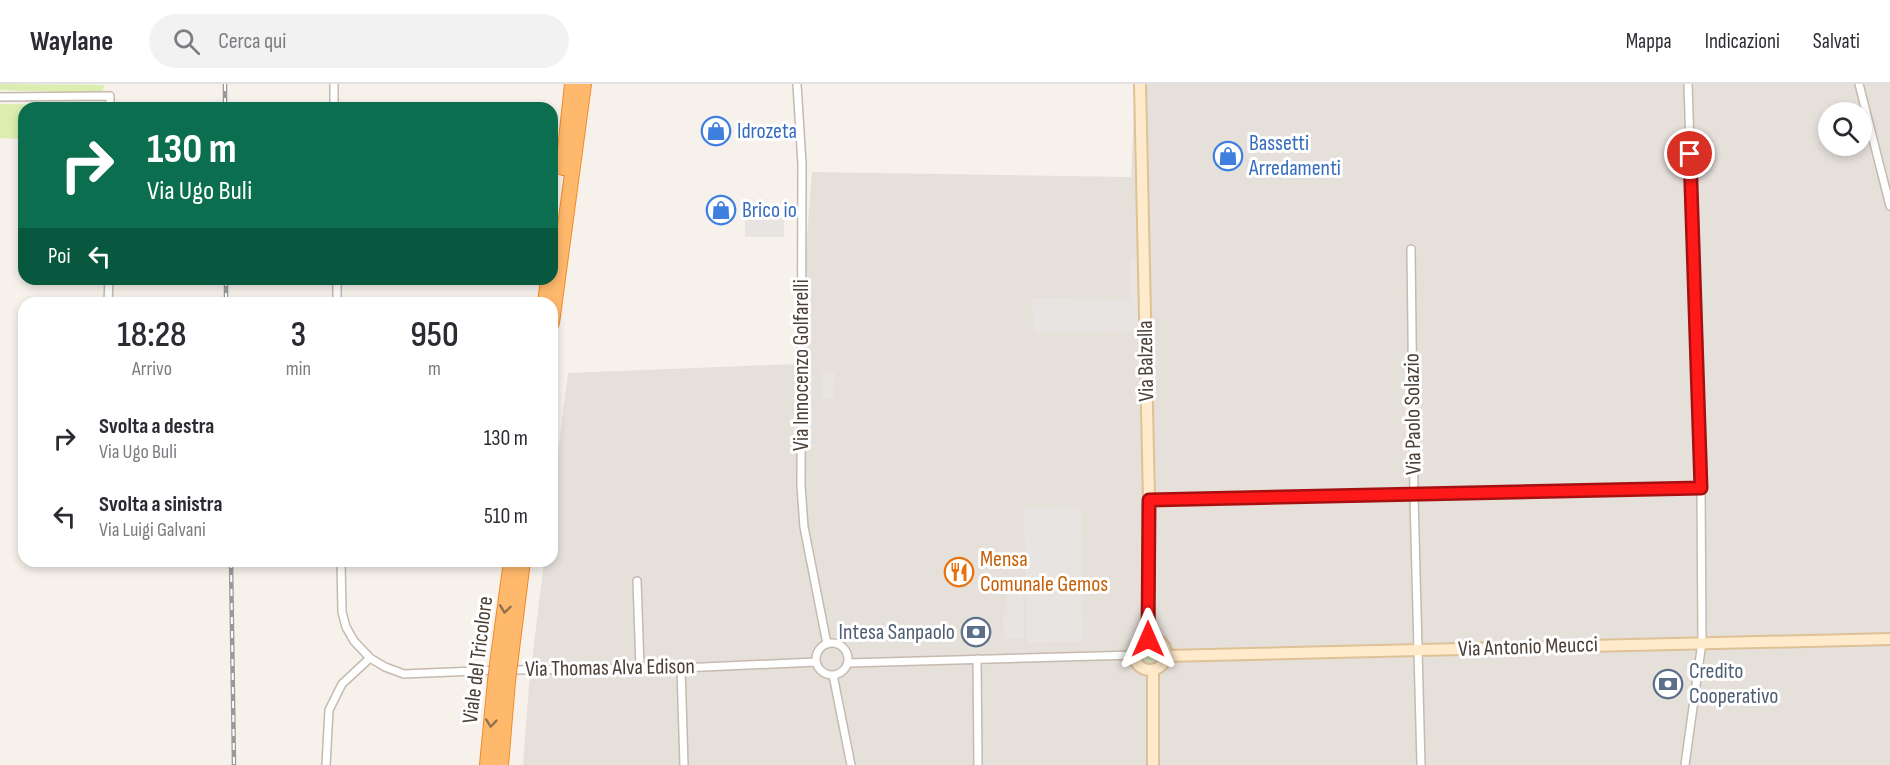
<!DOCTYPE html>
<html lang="it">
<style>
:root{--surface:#fff;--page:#f2f2f3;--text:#2b2b33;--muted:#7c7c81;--line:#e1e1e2}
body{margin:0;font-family:"Sofia Sans Condensed",sans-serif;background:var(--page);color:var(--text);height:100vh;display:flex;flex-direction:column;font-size:22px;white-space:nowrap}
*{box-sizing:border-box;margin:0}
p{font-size:20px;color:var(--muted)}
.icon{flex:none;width:33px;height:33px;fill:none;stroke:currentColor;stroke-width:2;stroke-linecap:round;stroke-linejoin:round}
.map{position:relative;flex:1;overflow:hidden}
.panel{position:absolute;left:18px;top:213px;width:540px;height:270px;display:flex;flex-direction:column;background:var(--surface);border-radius:18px;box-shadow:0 3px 9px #0003}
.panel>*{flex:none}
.top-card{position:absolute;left:18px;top:18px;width:540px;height:183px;border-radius:18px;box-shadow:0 3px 9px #0003;background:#0b6e4f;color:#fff;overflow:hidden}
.fabs{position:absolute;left:1818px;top:18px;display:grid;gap:12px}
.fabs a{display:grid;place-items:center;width:54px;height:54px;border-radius:50%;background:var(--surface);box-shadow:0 3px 9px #0003;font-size:30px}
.pin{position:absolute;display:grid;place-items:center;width:51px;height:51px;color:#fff;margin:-26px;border:3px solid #fff;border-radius:50%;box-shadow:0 2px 6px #0007}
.me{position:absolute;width:66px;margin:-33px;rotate:0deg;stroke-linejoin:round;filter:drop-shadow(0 0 4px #0008)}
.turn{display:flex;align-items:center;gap:21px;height:126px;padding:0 30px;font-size:27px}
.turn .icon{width:78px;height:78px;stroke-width:2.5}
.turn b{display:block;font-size:42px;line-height:51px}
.then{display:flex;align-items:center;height:57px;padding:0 30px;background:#0003;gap:12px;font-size:22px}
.eta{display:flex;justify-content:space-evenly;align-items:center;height:102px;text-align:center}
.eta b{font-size:36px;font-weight:600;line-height:42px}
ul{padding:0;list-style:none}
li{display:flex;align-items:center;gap:18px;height:78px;padding:0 30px}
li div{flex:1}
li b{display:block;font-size:22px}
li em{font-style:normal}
header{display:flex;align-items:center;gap:36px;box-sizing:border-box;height:84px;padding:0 30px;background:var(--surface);border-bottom:2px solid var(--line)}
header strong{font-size:28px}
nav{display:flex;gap:33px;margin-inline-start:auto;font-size:21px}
.search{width:420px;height:54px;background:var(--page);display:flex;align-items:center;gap:15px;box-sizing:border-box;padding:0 21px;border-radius:33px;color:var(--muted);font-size:22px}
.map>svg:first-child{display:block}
.industrial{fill:#e6e0db;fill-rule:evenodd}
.green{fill:#dbeeaf}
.parking{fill:#e8e4e2}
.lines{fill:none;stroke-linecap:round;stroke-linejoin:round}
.street-casing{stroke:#c6baae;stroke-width:10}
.secondary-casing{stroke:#dec197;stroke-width:14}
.highway-casing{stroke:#ef8a2b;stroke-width:16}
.street{stroke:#fff;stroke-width:7}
.secondary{stroke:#ffebcb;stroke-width:10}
.highway{stroke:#ffb96c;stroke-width:14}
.rail-casing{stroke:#999;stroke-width:4.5}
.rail{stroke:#fff;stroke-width:2;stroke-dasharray:7;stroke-linecap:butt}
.highway-bridge-casing{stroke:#ef8a2b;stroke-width:16;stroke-linecap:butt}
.highway-bridge{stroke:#ffb96c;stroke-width:14}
.oneway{stroke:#94704c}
.route-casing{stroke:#a61010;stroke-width:15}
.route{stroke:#ff1918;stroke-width:10}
.labels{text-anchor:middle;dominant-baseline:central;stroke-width:6;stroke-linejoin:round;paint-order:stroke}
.shop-label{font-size:22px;fill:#366cbe;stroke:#fff;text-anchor:start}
.street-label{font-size:22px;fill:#4c4037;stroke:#fff}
.food-label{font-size:22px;fill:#c56008;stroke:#fff;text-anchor:start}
.service-label{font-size:22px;fill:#4e5e75;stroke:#fff;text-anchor:end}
</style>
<header>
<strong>Waylane</strong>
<div class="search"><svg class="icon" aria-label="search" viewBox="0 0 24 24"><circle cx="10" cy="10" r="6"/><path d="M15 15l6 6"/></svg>Cerca qui</div>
<nav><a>Mappa</a><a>Indicazioni</a><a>Salvati</a></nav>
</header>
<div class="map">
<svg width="1890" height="681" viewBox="0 0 1890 681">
<rect width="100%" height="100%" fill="#f6f1ea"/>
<path class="industrial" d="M1135 0H1890V681H523L529 602 544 477H552V416L568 289 797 280 812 88 1131 93ZM1828 28H1862V62H1828Z"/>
<path class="green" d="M0 0 104 1 103 8 100 9 0 6Z
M0 20 99 21 101 24H24V55L0 54Z
M1143 570a7 7 0 1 1 14 0a7 7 0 1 1-14 0Z"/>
<path class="parking" d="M745 125H784V153H745Z
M1130 173 1144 174 1146 247 1034 248 1032 214 1130 216Z
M822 288 835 289 834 315 821 314Z
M806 289H813L812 314H806Z
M806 322H812V348H806Z
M1081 423 1083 558 1027 559 1024 424Z
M1006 500H1023L1024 554 1004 555 1003 531 1007 530Z"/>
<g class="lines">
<g class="street-casing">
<path id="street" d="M334 0V24
M797 0 802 80 801 402 804 443 827 560
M1859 0 1890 122
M0 13 110 12V24
M1411 165 1414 412 1421 681
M337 195V219
M108 219 109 195
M1149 416 1701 404
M341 477 342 528 346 543 354 557 370 574 385 583 404 590 499 586
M637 497 640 584
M816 575a16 16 0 1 1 32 0a16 16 0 1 1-32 0Z
M977 575 978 681
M848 579 1135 571
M681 584 684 681
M510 586 681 584 816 578
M833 591 851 681
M326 681 329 626 342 600 370 574
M1685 681 1702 558 1701 404 1688 0"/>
</g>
<g class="secondary-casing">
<path id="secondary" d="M1140 0 1149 416 1148 555
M1134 570a16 16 0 1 1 32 0a16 16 0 1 1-32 0Z
M1166 572 1890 555
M1153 586V681"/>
</g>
<g class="highway-casing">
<path id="highway" d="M563 84 572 0
M545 219 548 195
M552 239 584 0
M498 573 511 477
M511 573 523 477
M487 681 495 597
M501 681 508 597"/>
</g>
<use href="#street" class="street"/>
<use href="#secondary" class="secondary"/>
<use href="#highway" class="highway"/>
<g class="rail-casing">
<path id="rail" d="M225 0V24
M226 195V219
M231 477 234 681"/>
</g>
<use href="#rail" class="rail"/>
<g class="highway-bridge-casing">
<path id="highway-bridge" d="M495 597 498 573
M508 597 511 573"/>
</g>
<use href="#highway-bridge" class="highway-bridge"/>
</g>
<defs><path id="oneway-chevron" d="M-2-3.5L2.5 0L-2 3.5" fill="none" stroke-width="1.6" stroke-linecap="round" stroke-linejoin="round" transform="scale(1.5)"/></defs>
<g class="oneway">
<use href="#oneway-chevron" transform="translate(505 525) rotate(98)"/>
<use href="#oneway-chevron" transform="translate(491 639) rotate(96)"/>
</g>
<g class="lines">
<g class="route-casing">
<path id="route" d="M1148 555 1149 416 1701 404 1690 70"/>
</g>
<use href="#route" class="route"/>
</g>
<defs>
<g id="shop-ring" transform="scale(1.5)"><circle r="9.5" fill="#fff" stroke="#3f7fe0" stroke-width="1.5"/><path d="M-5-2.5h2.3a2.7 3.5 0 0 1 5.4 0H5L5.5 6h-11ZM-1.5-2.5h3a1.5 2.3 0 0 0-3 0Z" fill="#3f7fe0"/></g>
<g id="restaurant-ring" transform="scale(1.5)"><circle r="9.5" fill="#fff" stroke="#e8710a" stroke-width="1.5"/><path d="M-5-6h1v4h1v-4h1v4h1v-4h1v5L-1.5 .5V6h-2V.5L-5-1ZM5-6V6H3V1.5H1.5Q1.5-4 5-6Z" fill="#e8710a"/></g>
<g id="bank-ring" transform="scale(1.5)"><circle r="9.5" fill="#fff" stroke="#5c6f8a" stroke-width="1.5"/><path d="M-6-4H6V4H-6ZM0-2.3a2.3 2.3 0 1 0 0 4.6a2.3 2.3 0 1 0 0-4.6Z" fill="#5c6f8a"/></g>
</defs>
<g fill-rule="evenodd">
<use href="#shop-ring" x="716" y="47"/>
<use href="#shop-ring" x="1228" y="72"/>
<use href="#shop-ring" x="721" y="126"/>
<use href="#restaurant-ring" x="959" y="488"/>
<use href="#bank-ring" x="976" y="548"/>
<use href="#bank-ring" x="1668" y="600"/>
</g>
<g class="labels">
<g class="shop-label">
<text x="737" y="47">Idrozeta</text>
<text x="1249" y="59">Bassetti<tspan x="1249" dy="25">Arredamenti</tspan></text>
<text x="742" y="126">Brico io</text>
</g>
<g class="street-label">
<text transform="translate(1146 277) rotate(-91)">Via Balzella</text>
<text transform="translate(801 281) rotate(-90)">Via Innocenzo Golfarelli</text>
<text transform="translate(1413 330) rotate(-91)">Via Paolo Solazio</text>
<text transform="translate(1528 563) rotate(-2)">Via Antonio Meucci</text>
<text transform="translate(478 576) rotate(-83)">Viale del Tricolore</text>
<text transform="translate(610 584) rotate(-1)">Via Thomas Alva Edison</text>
</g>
<g class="food-label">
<text x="980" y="475">Mensa<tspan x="980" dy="25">Comunale Gemos</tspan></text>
</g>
<g class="service-label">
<text x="955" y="548">Intesa Sanpaolo</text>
<text x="1689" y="587" text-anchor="start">Credito<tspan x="1689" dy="25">Cooperativo</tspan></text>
</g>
</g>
</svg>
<div class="fabs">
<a><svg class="icon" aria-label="search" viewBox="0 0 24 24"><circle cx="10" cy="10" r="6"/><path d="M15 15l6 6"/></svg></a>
</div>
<div class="pin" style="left:1690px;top:70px;background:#d93025"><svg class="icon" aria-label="arrive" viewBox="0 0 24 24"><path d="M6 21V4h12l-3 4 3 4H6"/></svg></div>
<svg class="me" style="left:1148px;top:555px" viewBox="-20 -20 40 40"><path d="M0-17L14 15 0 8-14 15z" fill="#ff1918" stroke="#fff" stroke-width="4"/></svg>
<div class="top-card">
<div class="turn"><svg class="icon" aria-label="right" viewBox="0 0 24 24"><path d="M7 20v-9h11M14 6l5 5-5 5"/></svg><div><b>130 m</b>Via Ugo Buli</div></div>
<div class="then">Poi<svg class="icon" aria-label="left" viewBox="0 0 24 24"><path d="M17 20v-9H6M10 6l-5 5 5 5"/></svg></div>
</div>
<section class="panel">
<div class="eta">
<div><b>18:28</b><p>Arrivo</p></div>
<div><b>3</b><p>min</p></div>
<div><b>950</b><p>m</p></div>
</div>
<ul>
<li><svg class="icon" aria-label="right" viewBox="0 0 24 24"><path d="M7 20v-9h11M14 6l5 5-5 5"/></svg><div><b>Svolta a destra</b><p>Via Ugo Buli</p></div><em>130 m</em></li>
<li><svg class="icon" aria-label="left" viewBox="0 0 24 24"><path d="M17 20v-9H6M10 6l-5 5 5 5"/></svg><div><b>Svolta a sinistra</b><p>Via Luigi Galvani</p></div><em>510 m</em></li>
</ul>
</section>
</div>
